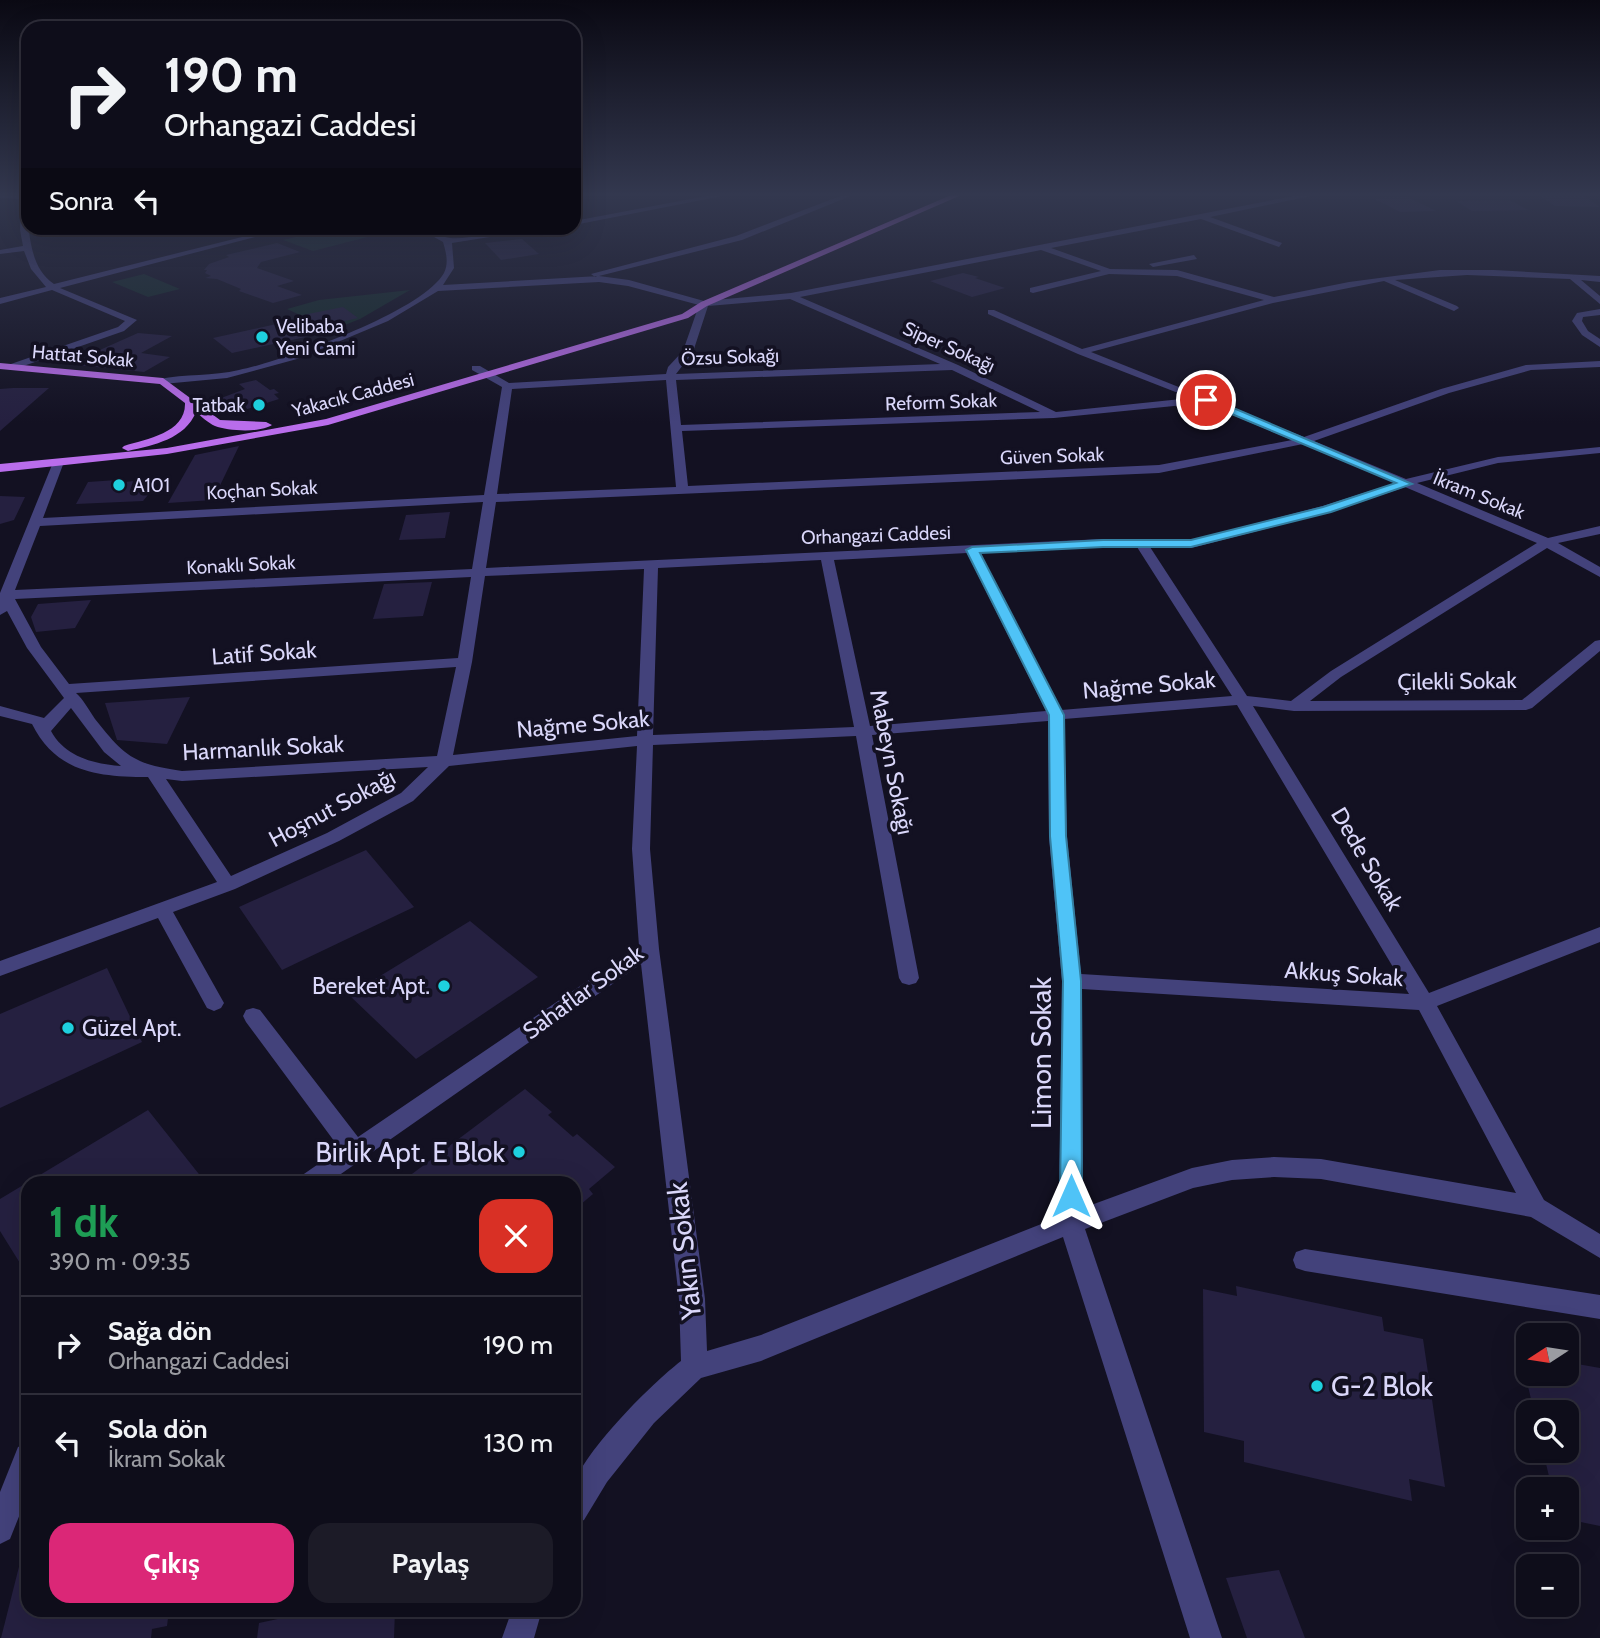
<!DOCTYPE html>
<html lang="tr">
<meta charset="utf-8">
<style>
:root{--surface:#0e0d1a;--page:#1c1b27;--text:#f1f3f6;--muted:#9b9ca2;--line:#2e2d39;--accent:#db2777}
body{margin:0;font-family:Cabin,sans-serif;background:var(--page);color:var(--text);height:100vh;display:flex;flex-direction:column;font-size:26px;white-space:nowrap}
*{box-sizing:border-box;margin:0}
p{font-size:23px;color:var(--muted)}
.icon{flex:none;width:38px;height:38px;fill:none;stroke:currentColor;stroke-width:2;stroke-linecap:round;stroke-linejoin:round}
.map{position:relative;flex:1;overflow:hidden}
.sheet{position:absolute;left:21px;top:1176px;width:560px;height:441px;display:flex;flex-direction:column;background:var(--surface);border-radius:21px;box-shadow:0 7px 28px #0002,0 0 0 2px var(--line)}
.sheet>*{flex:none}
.top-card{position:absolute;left:21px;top:21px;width:560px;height:214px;border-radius:21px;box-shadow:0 7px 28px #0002,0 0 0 2px var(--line);background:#0e0d1a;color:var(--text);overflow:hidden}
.needle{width:46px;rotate:258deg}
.controls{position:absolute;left:1516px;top:1323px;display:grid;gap:14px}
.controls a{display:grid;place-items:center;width:63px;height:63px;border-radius:14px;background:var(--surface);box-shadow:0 7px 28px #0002,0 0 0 2px var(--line);font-size:35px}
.pin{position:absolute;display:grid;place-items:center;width:60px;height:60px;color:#fff;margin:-30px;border:4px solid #fff;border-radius:50%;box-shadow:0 2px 7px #0007}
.me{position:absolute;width:77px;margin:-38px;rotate:0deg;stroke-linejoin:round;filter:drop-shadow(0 0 5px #0008)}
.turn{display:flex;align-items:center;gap:24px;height:147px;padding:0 28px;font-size:32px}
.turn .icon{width:91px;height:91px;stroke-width:2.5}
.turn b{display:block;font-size:49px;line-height:60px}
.then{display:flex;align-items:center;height:66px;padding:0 28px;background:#0003;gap:14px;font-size:26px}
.round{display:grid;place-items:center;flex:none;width:74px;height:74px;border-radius:21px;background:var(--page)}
.head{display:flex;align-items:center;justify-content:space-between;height:119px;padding:0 28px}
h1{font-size:42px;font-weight:800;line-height:52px;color:#1e9e55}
.cta{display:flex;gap:14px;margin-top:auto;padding:14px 28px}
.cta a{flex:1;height:80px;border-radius:21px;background:var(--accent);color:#fff;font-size:28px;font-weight:800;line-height:80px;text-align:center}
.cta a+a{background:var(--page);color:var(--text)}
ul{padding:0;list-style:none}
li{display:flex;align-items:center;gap:21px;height:98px;padding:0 28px;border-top:2px solid var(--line)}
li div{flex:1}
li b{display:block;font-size:26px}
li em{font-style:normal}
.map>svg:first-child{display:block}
.green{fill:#152b2a}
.building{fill:#252040}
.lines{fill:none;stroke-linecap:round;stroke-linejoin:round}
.minor{fill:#43427b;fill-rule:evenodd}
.major{fill:#b96deb;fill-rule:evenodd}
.route{fill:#4fc3f7;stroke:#337fa1;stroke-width:2}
.poi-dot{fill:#1ed0de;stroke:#131122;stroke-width:2.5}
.labels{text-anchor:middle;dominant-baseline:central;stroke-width:7;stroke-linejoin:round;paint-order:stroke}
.far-poi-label{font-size:19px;fill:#dad7fa;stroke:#131122;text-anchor:start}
.far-street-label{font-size:19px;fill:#dad7fa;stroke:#131122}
.street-label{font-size:23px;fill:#dad7fa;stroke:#131122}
.poi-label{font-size:23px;fill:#dad7fa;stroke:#131122;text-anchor:end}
.near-street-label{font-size:28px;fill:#dad7fa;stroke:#131122}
.near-poi-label{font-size:28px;fill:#dad7fa;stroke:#131122;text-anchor:end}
</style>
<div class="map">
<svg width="1600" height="1638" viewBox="0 0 1600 1638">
<rect width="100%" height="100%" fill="#131122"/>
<path class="green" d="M334 228H366L383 233 313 251 283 240Z
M144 274 180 289 148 297 112 282Z
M410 290 360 319 332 330 287 309 319 300Z"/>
<path class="building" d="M1538 195 1585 196 1600 207 1555 206Z
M1408 197 1436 211 1400 212 1373 198Z
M1510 200 1528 210 1472 211 1456 201Z
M522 239 539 254 501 260 485 243Z
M277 243 300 252 261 262 257 268 294 281 277 286 302 295 273 303 239 291 241 289 217 279 205 278 211 276 205 273 207 270H204L209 264 229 257 226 255Z
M963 273 979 277 975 278 1005 288 972 297 930 281Z
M343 307 358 318 314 328 298 316Z
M290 321 310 336 232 353 213 338Z
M138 333 172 336 141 353 170 357 144 372 77 365 102 349Z
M256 380 270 390 274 389 279 393 274 394 279 399 238 412H229L216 400 245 389 239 384Z
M13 388H49L0 431V389Z
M239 446 213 500 168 503 195 455Z
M162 478 143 501 76 504 88 482 117 480 115 483Z
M0 496 25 497 14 520 0 524Z
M450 512 445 538 399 540 406 515Z
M432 582 423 616 373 619 384 584Z
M91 600 75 628 36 632 31 617 38 604Z
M190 697 167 744 117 740 105 703Z
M366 850 414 907 282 970 239 907Z
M470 921 538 977 416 1059 349 995Z
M107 968 142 1042 0 1108V1014Z
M525 1089 552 1112 548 1115 573 1137 577 1134 615 1167 589 1189 593 1194 574 1210V1183H400Z
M148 1110 206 1183H28V1276L0 1231V1199Z
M1236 1286 1382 1317 1384 1331 1423 1339 1445 1487 1409 1479 1412 1501 1244 1462V1441L1204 1432 1203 1289 1237 1296Z
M1566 1362 1600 1368V1526L1566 1519V1489H1552L1543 1451H1566V1412H1534L1524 1369H1528V1374L1565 1376Z
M27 1535 28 1610H169L167 1626 152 1629 151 1638H1Z
M1279 1570 1305 1638H1247L1226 1578Z
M320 1610H395L394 1638H257L259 1623Z"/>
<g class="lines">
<path class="minor" d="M21 193H28V228H47L29 232C32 252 36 272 54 284L278 228H289L60 288 137 320 124 331 12 370 8 369V365L118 327 125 321 52 290 0 304V298L46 287 31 269 24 251 0 254V250L23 246 20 230 21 199 0 198V194Z
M722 193H738L574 225V221Z
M848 193H858L742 240 595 277 591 274 736 236Z
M1309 193H1325L1210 217 1282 243 1279 247 1201 219 1051 248 1110 269 1177 270 1274 297 1349 282 1440 270H1494L1600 276V282L1581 280 1600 296V304L1570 279 1467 275 1395 280 1457 306 1459 308 1454 311 1384 281 1273 303 1091 352 1304 437 1441 389 1526 365 1600 361V367L1531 370 1449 393 1314 441 1406 479 1498 457 1600 447V453L1498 463 1417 483 1548 538 1600 526V534L1558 543 1600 567V577L1547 548 1341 677 1310 701 1522 700 1595 641 1600 640V651L1532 708 1526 710 1294 711 1253 706 1429 993 1600 927V942L1437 1006 1544 1200 1600 1234V1258L1531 1217 1321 1179 1274 1177 1232 1180 1193 1188 1085 1229 1222 1638H1190L1063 1237 761 1361 701 1378 654 1423 607 1482 584 1520 574 1524C574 1512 570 1492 575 1481 590 1446 650 1385 681 1361L679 1299 641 964 328 1183H297L301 1176 340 1149 246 1022 243 1016 246 1010 253 1008 260 1010 358 1137 639 946 632 849 637 746 449 766 413 801 339 841 235 889 173 912 224 1003 221 1008 214 1011 207 1008 158 918 0 976V961L217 882 148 777C97 777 56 772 32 724L0 716V706L44 718 64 698 27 648 7 611 0 615V593L54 460 64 462 43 518 484 495 502 387 472 370V366H480L509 383 666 374 668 367 683 351 699 305 628 286 599 282 438 291 388 321 297 359 227 378 163 384 158 381 159 379C185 374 213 376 239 370 283 361 422 312 444 273 449 263 446 252 443 242L418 228C431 228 439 237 450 238 480 240 514 225 546 228L452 243 454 268 443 285 599 276 629 280 704 301 791 293ZM1041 250 1101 271 1030 288V292L1033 293 1109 274 1177 276 1264 300 1082 349 994 310H988V314L1078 354 1191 398 1056 412 958 365 800 297ZM790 299 940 364 676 374 693 352 708 306ZM952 370 1040 412 681 425 676 380ZM666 380 676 487 497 494 512 389ZM1204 403 1292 440 1159 465 688 486 682 431 1054 418ZM1303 444 1395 483 1323 506 1191 540 1103 539 486 568 496 502 1159 473ZM1405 487 1537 543 1331 671 1291 701 1247 696 1150 547 1191 548 1331 512ZM483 502 472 569 15 590 40 526ZM1103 547H1137L1232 696 1061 710 980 553ZM967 553 1046 711 870 726 834 560ZM821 560 854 727 653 735 658 568ZM644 569 637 736 453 755 472 662 485 576ZM471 577 458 658 69 684 41 647 15 599ZM456 667 437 756 182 771C134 764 125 757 95 719 89 710 83 699 76 693ZM1237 705 1409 994 1081 974 1067 837 1064 719ZM71 708 104 752 121 766C94 764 65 757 51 731ZM1048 721 1049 837 1062 981 1059 1217 761 1335 707 1351 705 1299 659 949 650 849 653 745 856 736 899 978 902 983 909 985 916 983 919 978 872 735ZM428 767 401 793 327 833 231 876 166 779 182 781ZM1082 989 1419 1010 1516 1193 1321 1159 1274 1157 1232 1160 1192 1168 1083 1208Z
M1194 255 1197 259 1153 267 1149 264Z
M1600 309V315L1583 317 1582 321 1588 331 1600 339V347L1582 335 1572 321 1577 313Z
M1305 1249 1600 1295V1319L1305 1271 1296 1268 1293 1260 1296 1252Z
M28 1443V1494L10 1539 0 1544V1492L18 1447Z
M512 1610H542L534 1638H502Z"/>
<path class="major" d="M956 193H966L707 306 688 318 328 425 167 454 0 472V464L167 448 326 419 682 314 701 302Z
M0 363 163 378 220 420 266 422 272 425C260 433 228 431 215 426 208 423 201 416 196 412 185 439 154 445 128 451L122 448 124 446C147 439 186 433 185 403L160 384 0 369Z"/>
</g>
<linearGradient id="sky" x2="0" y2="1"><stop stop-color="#0a0913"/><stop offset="0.46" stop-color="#33384f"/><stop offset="1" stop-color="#33384f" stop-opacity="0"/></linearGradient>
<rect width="1600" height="423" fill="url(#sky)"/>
<path class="route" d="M1203 398H1210L1412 484 1331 512 1191 547H1103L980 553 1064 715 1066 836 1081 981 1082 1196 1079 1203 1071 1205 1064 1203 1060 1196 1063 981 1050 836 1049 715 966 550 972 547 1103 540H1191L1323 507 1396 483 1203 402Z"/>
<g class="poi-dot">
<circle cx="262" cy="337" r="7"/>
<circle cx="259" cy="405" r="7"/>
<circle cx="119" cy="485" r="7"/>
<circle cx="444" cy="986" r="7"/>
<circle cx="68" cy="1028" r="7"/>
<circle cx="519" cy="1152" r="7"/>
<circle cx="1317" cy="1386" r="7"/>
</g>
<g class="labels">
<g class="far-poi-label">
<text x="276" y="326">Velibaba<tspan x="276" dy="22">Yeni Cami</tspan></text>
<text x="245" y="405" text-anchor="end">Tatbak</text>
<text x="133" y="485">A101</text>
</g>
<g class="far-street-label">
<text transform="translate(949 347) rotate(24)">Siper Sokağı</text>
<text transform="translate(83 356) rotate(5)">Hattat Sokak</text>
<text transform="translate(730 357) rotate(-2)">Özsu Sokağı</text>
<text transform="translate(353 395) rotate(-15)">Yakacık Caddesi</text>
<text transform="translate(941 402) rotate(-2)">Reform Sokak</text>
<text transform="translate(1052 456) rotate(-2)">Güven Sokak</text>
<text transform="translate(262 490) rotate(-3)">Koçhan Sokak</text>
<text transform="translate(1479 495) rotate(22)">İkram Sokak</text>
<text transform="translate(876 535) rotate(-2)">Orhangazi Caddesi</text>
<text transform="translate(241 565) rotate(-3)">Konaklı Sokak</text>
</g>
<g class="street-label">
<text transform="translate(264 653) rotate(-4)">Latif Sokak</text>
<text transform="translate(1457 681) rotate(-1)">Çilekli Sokak</text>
<text transform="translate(1149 685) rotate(-5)">Nağme Sokak</text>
<text transform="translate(583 724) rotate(-5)">Nağme Sokak</text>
<text transform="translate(263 748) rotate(-3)">Harmanlık Sokak</text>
<text transform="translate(892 762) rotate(79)">Mabeyn Sokağı</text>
<text transform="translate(332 808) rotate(-28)">Hoşnut Sokağı</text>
<text transform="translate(1367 859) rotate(59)">Dede Sokak</text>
<text transform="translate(1344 974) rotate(4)">Akkuş Sokak</text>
<text transform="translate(583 992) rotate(-36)">Sahaflar Sokak</text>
</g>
<g class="poi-label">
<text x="430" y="986">Bereket Apt.</text>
<text x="82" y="1028" text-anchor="start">Güzel Apt.</text>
</g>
<g class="near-street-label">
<text transform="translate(1041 1053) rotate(-90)">Limon Sokak</text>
<text transform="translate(684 1251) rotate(-96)">Yakın Sokak</text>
</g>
<g class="near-poi-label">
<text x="505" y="1152">Birlik Apt. E Blok</text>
<text x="1331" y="1386" text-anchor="start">G-2 Blok</text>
</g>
</g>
</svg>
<div class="controls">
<a><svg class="needle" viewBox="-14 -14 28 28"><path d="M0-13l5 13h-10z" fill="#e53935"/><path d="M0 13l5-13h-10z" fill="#9b9ca2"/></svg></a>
<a><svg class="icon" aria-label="search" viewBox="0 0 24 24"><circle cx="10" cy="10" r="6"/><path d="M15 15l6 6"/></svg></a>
<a>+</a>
<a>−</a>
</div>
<div class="pin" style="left:1206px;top:400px;background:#d93025"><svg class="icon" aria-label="arrive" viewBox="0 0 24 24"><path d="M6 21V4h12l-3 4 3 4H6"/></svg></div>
<svg class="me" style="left:1071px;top:1196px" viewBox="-20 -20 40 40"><path d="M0-17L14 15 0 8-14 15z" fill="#4fc3f7" stroke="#fff" stroke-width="4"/></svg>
<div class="top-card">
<div class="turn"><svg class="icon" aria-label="right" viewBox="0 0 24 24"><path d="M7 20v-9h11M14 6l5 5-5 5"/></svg><div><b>190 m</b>Orhangazi Caddesi</div></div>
<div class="then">Sonra<svg class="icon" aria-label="left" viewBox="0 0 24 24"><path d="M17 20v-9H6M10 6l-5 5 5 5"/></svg></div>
</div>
<section class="sheet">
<div class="head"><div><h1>1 dk</h1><p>390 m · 09:35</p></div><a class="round" style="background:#d93025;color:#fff"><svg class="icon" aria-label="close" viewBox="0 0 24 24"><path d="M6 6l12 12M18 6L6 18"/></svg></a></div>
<ul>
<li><svg class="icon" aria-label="right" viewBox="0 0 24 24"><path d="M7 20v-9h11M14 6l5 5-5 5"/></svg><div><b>Sağa dön</b><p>Orhangazi Caddesi</p></div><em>190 m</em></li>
<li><svg class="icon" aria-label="left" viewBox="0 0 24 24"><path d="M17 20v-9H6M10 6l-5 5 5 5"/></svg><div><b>Sola dön</b><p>İkram Sokak</p></div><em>130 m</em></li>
</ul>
<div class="cta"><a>Çıkış</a><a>Paylaş</a></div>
</section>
</div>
